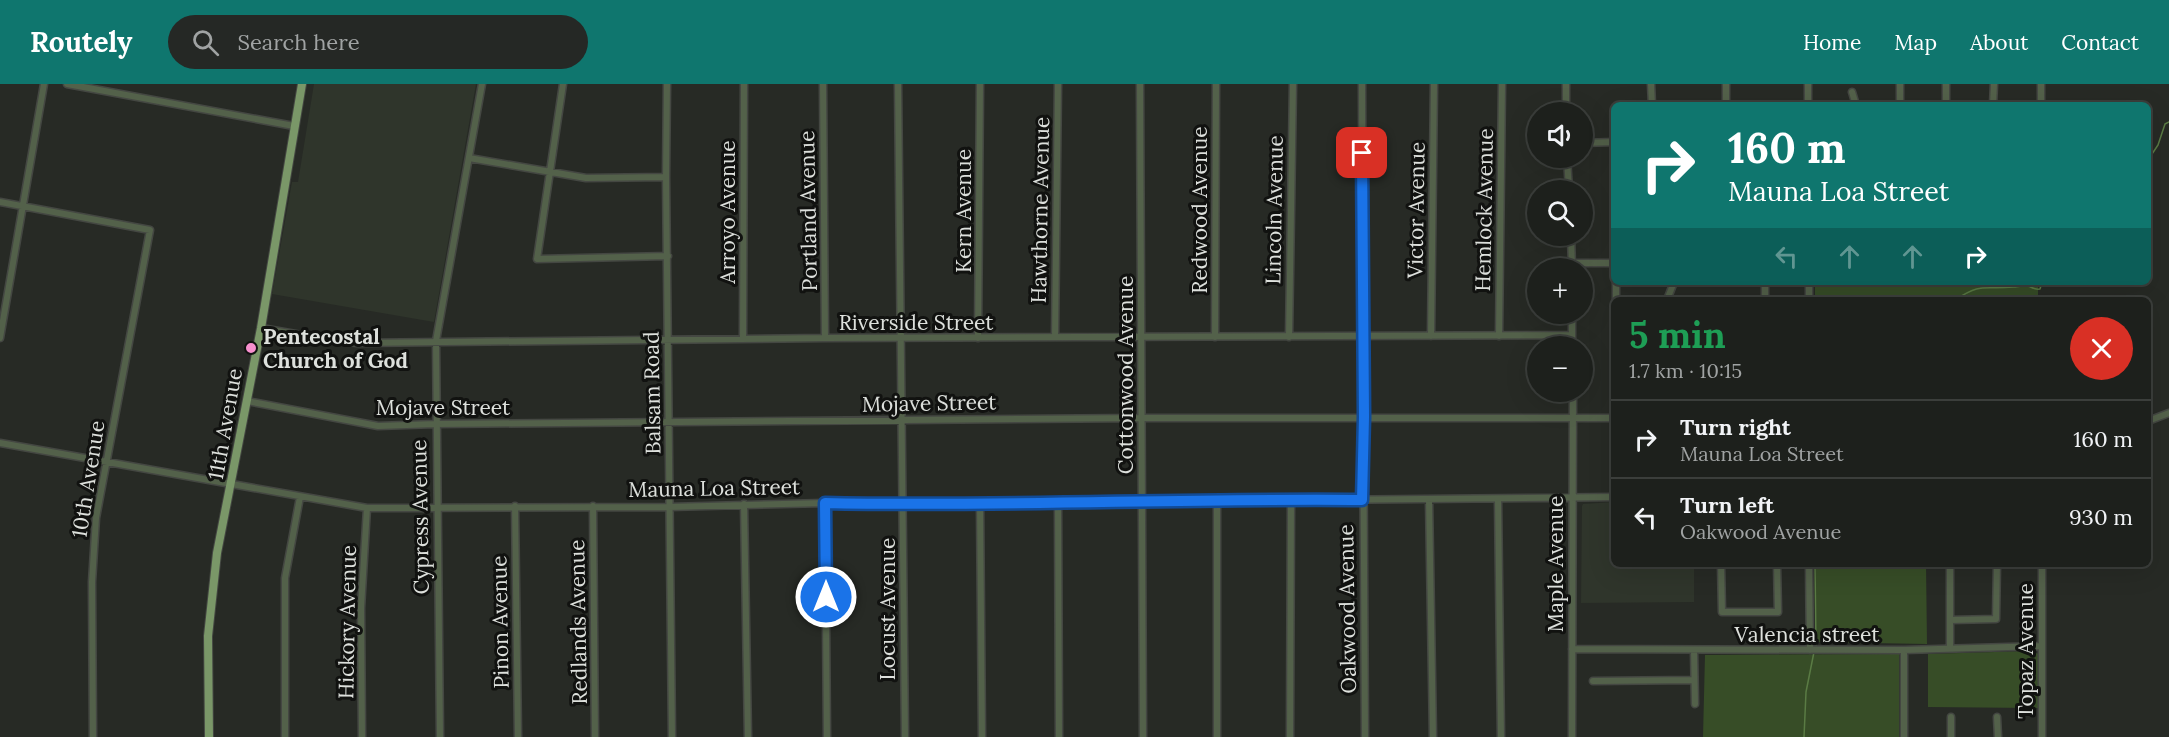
<!DOCTYPE html>
<meta charset="utf-8">
<style>
:root{--surface:#1d201c;--page:#252825;--text:#f1f3f6;--muted:#a0a3a3;--line:#3b3e3b;--accent:#0f766e}
body{margin:0;font-family:Lora,serif;background:var(--page);color:var(--text);height:100vh;display:flex;flex-direction:column;font-size:22px;white-space:nowrap}
*{box-sizing:border-box;margin:0}
p{font-size:20px;color:var(--muted)}
.icon{flex:none;width:33px;height:33px;fill:none;stroke:currentColor;stroke-width:2;stroke-linecap:round;stroke-linejoin:round}
.map{position:relative;flex:1;overflow:hidden}
.panel{position:absolute;left:1611px;top:213px;width:540px;height:270px;display:flex;flex-direction:column;background:var(--surface);border-radius:9px;box-shadow:0 6px 24px #0002,0 0 0 2px var(--line)}
.panel>*{flex:none}
.top-card{position:absolute;left:1611px;top:18px;width:540px;height:183px;border-radius:9px;box-shadow:0 6px 24px #0002,0 0 0 2px var(--line);background:#0f766e;color:#fff;overflow:hidden}
.controls{position:absolute;left:1527px;top:18px;display:grid;gap:12px}
.controls a{display:grid;place-items:center;width:66px;height:66px;border-radius:50%;background:var(--surface);box-shadow:0 6px 24px #0002,0 0 0 2px var(--line);font-size:30px}
.pin{position:absolute;display:grid;place-items:center;width:51px;height:51px;color:#fff;margin:-26px;border-radius:12px;box-shadow:0 3px 9px #0006}
.me{position:absolute;width:66px;margin:-33px;rotate:0deg;stroke-linejoin:round;filter:drop-shadow(0 0 4px #0008)}
.turn{display:flex;align-items:center;gap:21px;height:126px;padding:0 18px;font-size:27px}
.turn .icon{width:78px;height:78px;stroke-width:2.5}
.turn b{display:block;font-size:42px;line-height:51px}
.lanes{display:flex;align-items:center;height:57px;padding:0 18px;background:#0003;justify-content:center;gap:30px;direction:ltr}
.lanes .off{opacity:.35}
.round{display:grid;place-items:center;flex:none;width:63px;height:63px;border-radius:32px;background:var(--page)}
.headline{display:flex;align-items:center;justify-content:space-between;height:102px;padding:0 18px}
h1{font-size:36px;font-weight:700;line-height:45px;color:#1e9e55}
ul{padding:0;list-style:none}
li{display:flex;align-items:center;gap:18px;height:78px;padding:0 18px;border-top:2px solid var(--line)}
li div{flex:1}
li b{display:block;font-size:22px}
li em{font-style:normal}
header{display:flex;align-items:center;gap:36px;box-sizing:border-box;height:84px;padding:0 30px;background:var(--accent);color:#fff}
header strong{font-size:28px}
nav{display:flex;gap:33px;margin-inline-start:auto;font-size:21px}
.search{width:420px;height:54px;background:var(--page);display:flex;align-items:center;gap:15px;box-sizing:border-box;padding:0 21px;border-radius:33px;color:var(--muted);font-size:22px}
.map>svg:first-child{display:block}
.built{fill:#2f352b}
.green{fill:#374d27}
.lines{fill:none;stroke-linecap:round;stroke-linejoin:round}
.stream{stroke:#5a7b44;stroke-width:1.5}
.minor-casing{stroke:#444742;stroke-width:9}
.major-casing{stroke:#444742;stroke-width:10}
.minor{stroke:#53614a;stroke-width:6}
.major{stroke:#7a9768;stroke-width:8}
.route-casing{stroke:#114b97;stroke-width:15}
.route{stroke:#1a73e8;stroke-width:10}
.poi-dot{fill:#f790ce;stroke:#111210;stroke-width:2}
.labels{text-anchor:middle;dominant-baseline:central;stroke-width:6;stroke-linejoin:round;paint-order:stroke}
.street-label{font-size:21px;fill:#dde0dc;stroke:#111210}
.poi-label{font-size:21px;font-weight:bold;fill:#dde0dc;stroke:#111210;text-anchor:start}
</style>
<header>
<strong>Routely</strong>
<div class="search"><svg class="icon" aria-label="search" viewBox="0 0 24 24"><circle cx="10" cy="10" r="6"/><path d="M15 15l6 6"/></svg>Search here</div>
<nav><a>Home</a><a>Map</a><a>About</a><a>Contact</a></nav>
</header>
<div class="map">
<svg width="2169" height="653" viewBox="0 0 2169 653">
<rect width="100%" height="100%" fill="#272a25"/>
<path class="built" d="M314 0H476L434 238 272 210 292 98H298Z
M1614 418V480H1694V518L1581 519 1582 422 1583 420Z"/>
<path class="green" d="M1815 198H2038V216H1815Z
M1816 480H1926L1927 560 1816 558Z
M2029 567 2039 570 2038 624 1928 623V570Z
M1899 570V653H1703L1705 571Z"/>
<g class="lines">
<path class="stream" d="M2148 76 2158 61 2165 40 2169 38
M1955 216C1983 198 1983 206 2013 203 2017 203 2023 201 2027 202 2033 203 2033 206 2040 205L2042 198
M1815 480 1816 563
M1804 653 1806 608 1814 568"/>
<g class="minor-casing">
<path id="minor" d="M67 0 294 42
M563 0 537 175 668 172
M667 0 666 93 672 653
M823 0 825 254
M898 0 905 653
M1140 0 1143 653
M1362 0C1363 218 1363 435 1365 653
M1566 0V28
M1651 0 1652 21
M1808 0V21
M1852 8 1856 21
M1726 21V0
M1900 21V0
M1946 21V0
M1993 21 1994 0
M2041 21V0
M1582 59 1614 58
M469 74 586 94 666 93
M1567 74 1569 106
M0 118 150 146 96 434 92 498 93 653
M1571 152 1572 184
M1573 179H1614
M1616 198V216
M1765 198V216
M1809 198V216
M1667 216 1674 198
M1572 230V262
M261 244 330 256 357 259 825 254 1572 251
M1431 252 1434 0
M1499 252 1502 0
M1055 253 1058 0
M1215 253 1216 0
M1289 253 1293 0
M0 254 44 0
M978 254 980 0
M743 255 744 0
M247 317 378 342 435 340 1141 334H1614
M2148 337 2169 329
M0 359 367 424 669 423 825 419 903 421 1141 416 1217 417 1614 413
M1429 415 1433 653
M1498 415 1501 653
M1058 418 1059 653
M825 419 827 653
M980 419 982 653
M744 420 748 653
M515 422 518 653
M593 422 595 653
M1721 480 1722 528H1778L1777 480
M1809 480 1810 566
M1950 480V564
M2042 480V653
M1950 536 1996 535 1997 480
M1572 565 1904 566 2042 562
M1694 566 1695 620
M1904 566V653
M1593 597 1694 596
M1997 633 1998 653
M285 653V494L300 413
M362 653 361 524 367 424
M440 653 436 257 482 0
M1217 653V417
M1290 653 1291 415
M1572 653 1573 308
M1951 653V633"/>
</g>
<g class="major-casing">
<path id="major" d="M209 653 208 552 217 469 261 244 302 0"/>
</g>
<use href="#minor" class="minor"/>
<use href="#major" class="major"/>
</g>
<g class="lines">
<g class="route-casing">
<path id="route" d="M826 513 825 419C1004 423 1183 414 1362 416L1364 333 1362 69"/>
</g>
<use href="#route" class="route"/>
</g>
<circle class="poi-dot" cx="251" cy="264" r="6"/>
<g class="labels">
<g class="street-label">
<text transform="translate(1040 126) rotate(-89)">Hawthorne Avenue</text>
<text transform="translate(1199 126) rotate(-90)">Redwood Avenue</text>
<text transform="translate(1274 126) rotate(-89)">Lincoln Avenue</text>
<text transform="translate(1416 126) rotate(-89)">Victor Avenue</text>
<text transform="translate(1484 126) rotate(-89)">Hemlock Avenue</text>
<text transform="translate(808 127) rotate(-91)">Portland Avenue</text>
<text transform="translate(963 127) rotate(-90)">Kern Avenue</text>
<text transform="translate(727 128) rotate(-90)">Arroyo Avenue</text>
<text x="916" y="238">Riverside Street</text>
<text transform="translate(1125 291) rotate(-90)">Cottonwood Avenue</text>
<text transform="translate(652 309) rotate(-91)">Balsam Road</text>
<text transform="translate(929 319) rotate(-1)">Mojave Street</text>
<text x="443" y="323">Mojave Street</text>
<text transform="translate(225 340) rotate(-80)">11th Avenue</text>
<text transform="translate(88 395) rotate(-81)">10th Avenue</text>
<text transform="translate(714 404) rotate(-1)">Mauna Loa Street</text>
<text transform="translate(420 433) rotate(-91)">Cypress Avenue</text>
<text transform="translate(1555 480) rotate(-90)">Maple Avenue</text>
<text transform="translate(887 525) rotate(-90)">Locust Avenue</text>
<text transform="translate(1347 525) rotate(-91)">Oakwood Avenue</text>
<text transform="translate(347 538) rotate(-89)">Hickory Avenue</text>
<text transform="translate(500 538) rotate(-91)">Pinon Avenue</text>
<text transform="translate(578 538) rotate(-91)">Redlands Avenue</text>
<text x="1807" y="550">Valencia street</text>
<text transform="translate(2025 567) rotate(-90)">Topaz Avenue</text>
</g>
<g class="poi-label">
<text x="263" y="252">Pentecostal<tspan x="263" dy="24">Church of God</tspan></text>
</g>
</g>
</svg>
<div class="controls">
<a><svg class="icon" aria-label="sound" viewBox="0 0 24 24"><path d="M4 9h4l5-4v14l-5-4H4zM17 9q2 3 0 6"/></svg></a>
<a><svg class="icon" aria-label="search" viewBox="0 0 24 24"><circle cx="10" cy="10" r="6"/><path d="M15 15l6 6"/></svg></a>
<a>+</a>
<a>−</a>
</div>
<div class="pin" style="left:1362px;top:69px;background:#d93025"><svg class="icon" aria-label="arrive" viewBox="0 0 24 24"><path d="M6 21V4h12l-3 4 3 4H6"/></svg></div>
<svg class="me" style="left:826px;top:513px" viewBox="-20 -20 40 40"><circle r="17" fill="#1a73e8" stroke="#fff" stroke-width="3"/><path d="M0-11L8 9 0 5-8 9z" fill="#fff"/></svg>
<div class="top-card">
<div class="turn"><svg class="icon" aria-label="right" viewBox="0 0 24 24"><path d="M7 20v-9h11M14 6l5 5-5 5"/></svg><div><b>160 m</b>Mauna Loa Street</div></div>
<div class="lanes"><svg class="icon off" aria-label="left" viewBox="0 0 24 24"><path d="M17 20v-9H6M10 6l-5 5 5 5"/></svg><svg class="icon off" aria-label="ahead" viewBox="0 0 24 24"><path d="M12 20V5M6 11l6-6 6 6"/></svg><svg class="icon off" aria-label="ahead" viewBox="0 0 24 24"><path d="M12 20V5M6 11l6-6 6 6"/></svg><svg class="icon" aria-label="right" viewBox="0 0 24 24"><path d="M7 20v-9h11M14 6l5 5-5 5"/></svg></div>
</div>
<section class="panel">
<div class="headline"><div><h1>5 min</h1><p>1.7 km · 10:15</p></div><a class="round" style="background:#d93025;color:#fff"><svg class="icon" aria-label="close" viewBox="0 0 24 24"><path d="M6 6l12 12M18 6L6 18"/></svg></a></div>
<ul>
<li><svg class="icon" aria-label="right" viewBox="0 0 24 24"><path d="M7 20v-9h11M14 6l5 5-5 5"/></svg><div><b>Turn right</b><p>Mauna Loa Street</p></div><em>160 m</em></li>
<li><svg class="icon" aria-label="left" viewBox="0 0 24 24"><path d="M17 20v-9H6M10 6l-5 5 5 5"/></svg><div><b>Turn left</b><p>Oakwood Avenue</p></div><em>930 m</em></li>
</ul>
</section>
</div>
